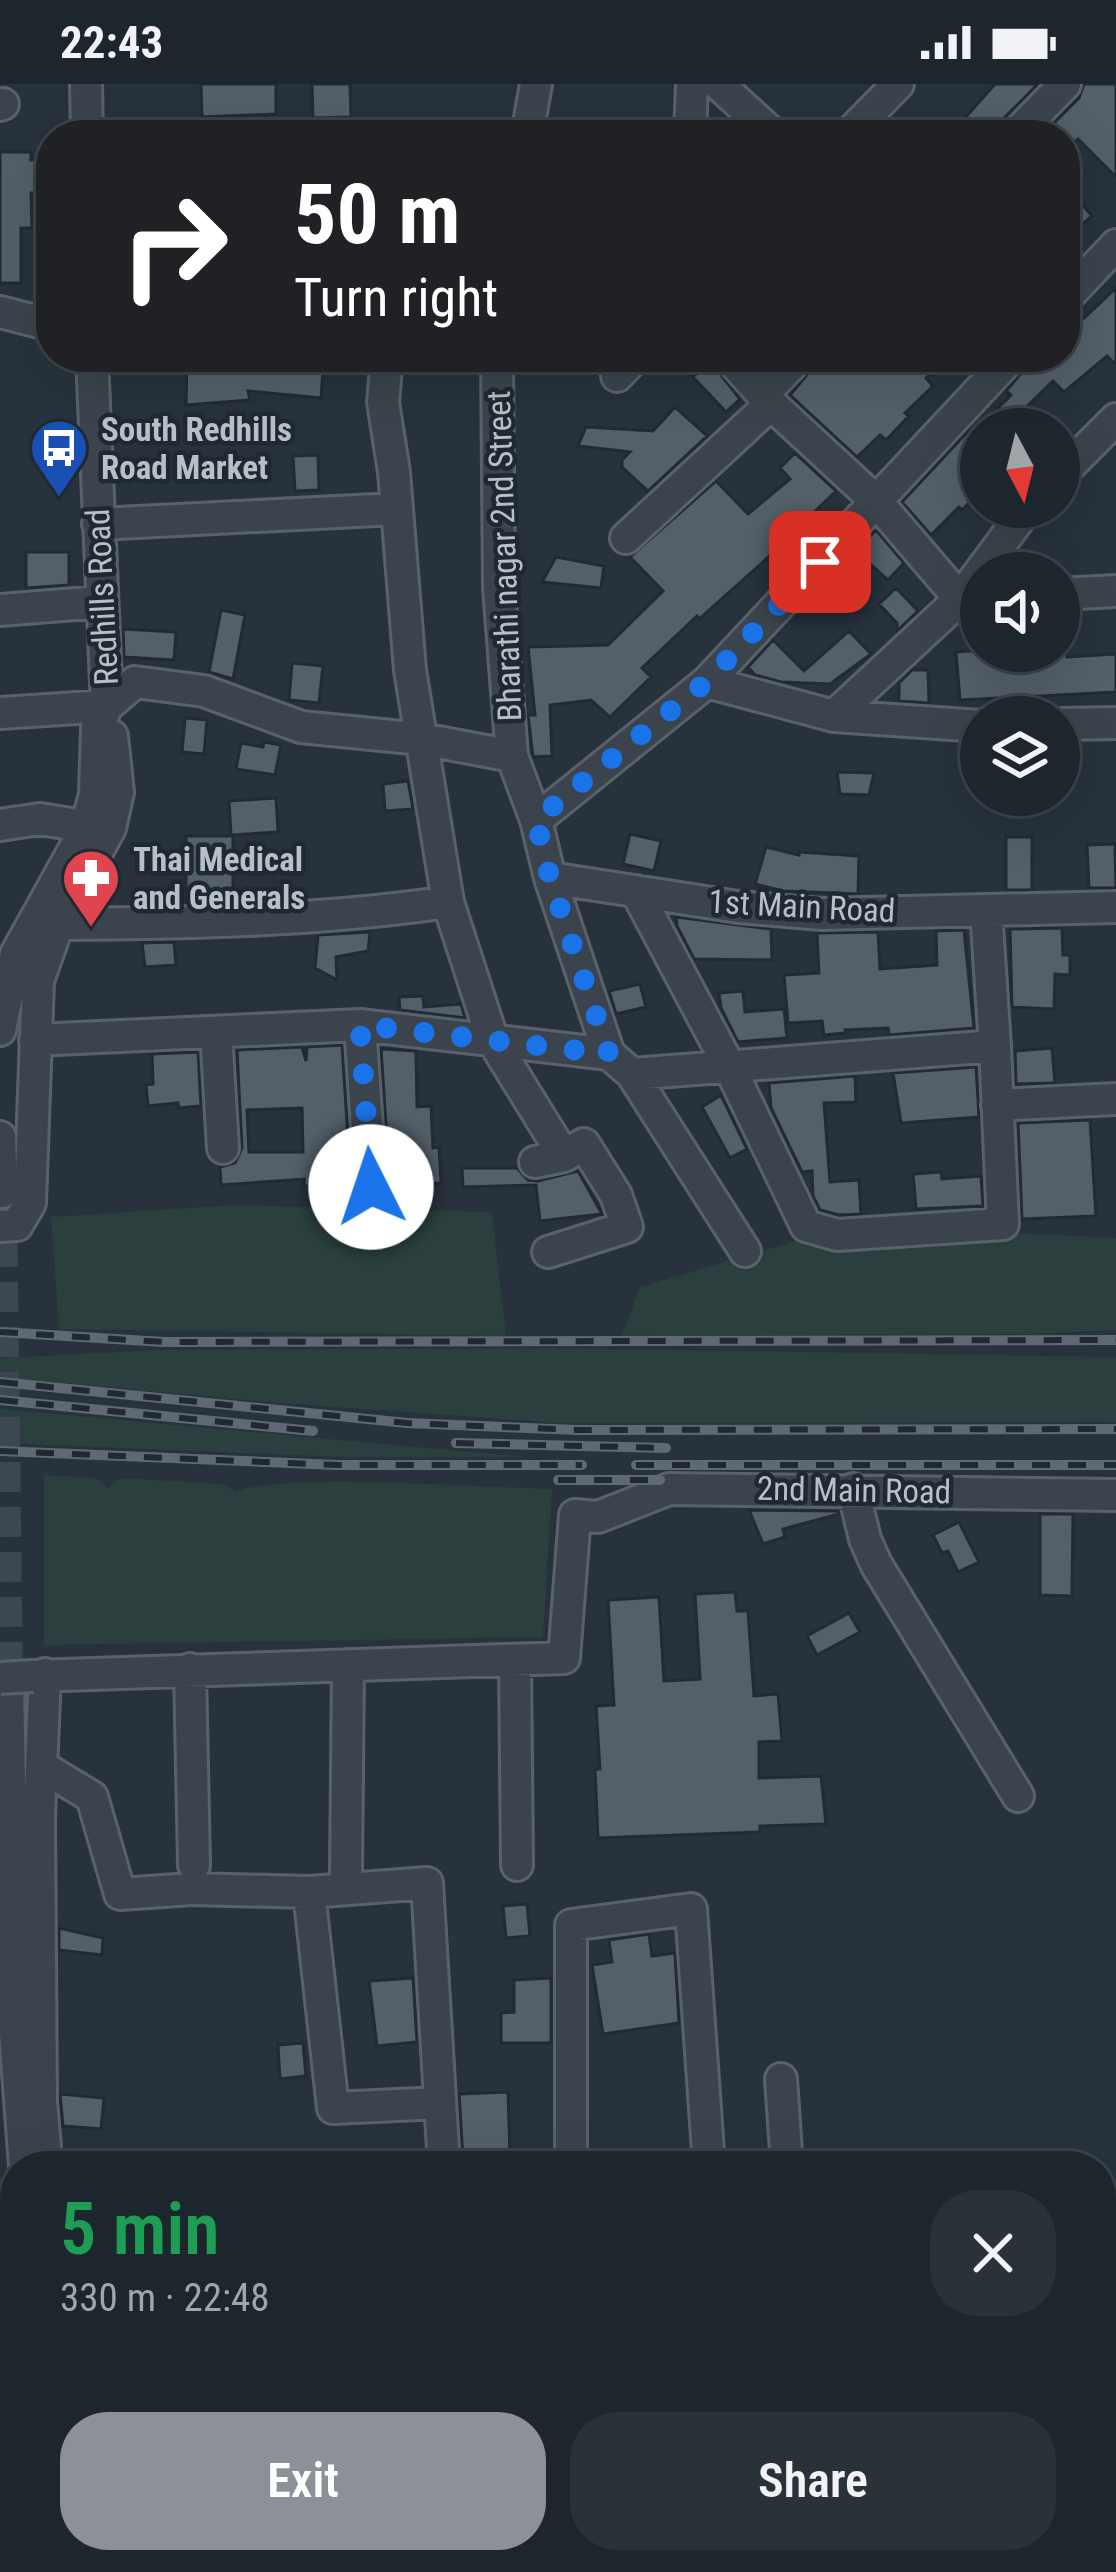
<!DOCTYPE html>
<meta charset="utf-8">
<style>
:root{--surface:#1d262d;--page:#2a3239;--text:#f1f3f6;--muted:#a0a5aa;--line:#3b4349;--accent:#8c9099}
body{margin:0;font-family:"Roboto Condensed",sans-serif;background:var(--page);color:var(--text);height:100vh;display:flex;flex-direction:column;font-size:45px;white-space:nowrap}
*{box-sizing:border-box;margin:0}
p{font-size:39px;color:var(--muted)}
.icon{flex:none;width:66px;height:66px;fill:none;stroke:currentColor;stroke-width:2;stroke-linecap:round;stroke-linejoin:round}
.map{position:relative;flex:1;overflow:hidden}
.sheet{position:absolute;left:0px;top:2067px;width:1116px;height:423px;display:flex;flex-direction:column;background:var(--surface);border-radius:48px 48px 0 0;box-shadow:0 12px 48px #0002,0 0 0 3px var(--line)}
.sheet>*{flex:none}
.hud{position:absolute;left:36px;top:36px;width:1044px;height:252px;border-radius:48px;box-shadow:0 12px 48px #0002,0 0 0 3px var(--line);background:#202124;color:#fff;overflow:hidden}
.needle{width:78px;rotate:173deg}
.fabs{position:absolute;left:960px;top:324px;display:grid;gap:24px}
.fabs a{display:grid;place-items:center;width:120px;height:120px;border-radius:50%;background:var(--surface);box-shadow:0 12px 48px #0002,0 0 0 3px var(--line);font-size:60px}
.pin{position:absolute;display:grid;place-items:center;width:102px;height:102px;color:#fff;margin:-51px;border-radius:24px;box-shadow:0 6px 18px #0006}
.me{position:absolute;width:132px;margin:-66px;rotate:356deg;stroke-linejoin:round;filter:drop-shadow(0 0 9px #0008)}
.turn{display:flex;align-items:center;gap:42px;height:252px;padding:0 60px;font-size:54px}
.turn .icon{width:156px;height:156px;stroke-width:2.5}
.turn b{display:block;font-size:84px;line-height:102px}
.round{display:grid;place-items:center;flex:none;width:126px;height:126px;border-radius:48px;background:var(--page)}
.headline{display:flex;align-items:center;justify-content:space-between;height:204px;padding:0 60px}
h1{font-size:72px;font-weight:600;line-height:90px;color:#1e9e55}
.primary-button{display:flex;gap:24px;margin-top:auto;padding:24px 60px}
.primary-button a{flex:1;height:138px;border-radius:48px;background:var(--accent);color:#fff;font-size:48px;font-weight:600;line-height:138px;text-align:center}
.primary-button a+a{background:var(--page);color:var(--text)}
.status{display:flex;justify-content:space-between;align-items:center;height:84px;padding:0 60px;background:var(--surface);direction:ltr}
.status svg{height:33px;fill:currentColor}
.map>svg:first-child{display:block}
.green{fill:#2a3f3e}
.building{fill:#535f69;stroke:#222b33;stroke-width:3;fill-rule:evenodd}
.lines{fill:none;stroke-linecap:round;stroke-linejoin:round}
.minor-tunnel{stroke:#3d4751;stroke-width:30;stroke-dasharray:30 15;stroke-linecap:butt}
.minor-casing{stroke:#59626a;stroke-width:36}
.minor{stroke:#3b444c;stroke-width:30}
.rail-casing{stroke:#5e6973;stroke-width:10}
.rail{stroke:#202931;stroke-width:6;stroke-dasharray:18;stroke-linecap:butt}
.minor-bridge-casing{stroke:#59626a;stroke-width:36;stroke-linecap:butt}
.minor-bridge{stroke:#3b444c;stroke-width:30}
.route{stroke:#1a73e8;stroke-width:21;stroke-dasharray:0 37.8}
.labels{text-anchor:middle;dominant-baseline:central;stroke-width:9;stroke-linejoin:round;paint-order:stroke}
.poi-label{font-size:33px;font-weight:bold;fill:#b7bfc7;stroke:#202931;text-anchor:start}
.street-label{font-size:33px;fill:#b7bfc7;stroke:#202931}
</style>
<div class="status"><b>22:43</b><svg viewBox="0 0 49 12"><path d="M0 12V9h3v3zM5 12V6h3v6zM10 12V3h3v9zM15 12V0h3v12zM26 1h20v11H26zM47 4h2v5h-2z"/></svg></div>
<div class="map">
<svg width="1116" height="2488" viewBox="0 0 1116 2488">
<rect width="100%" height="100%" fill="#27323c"/>
<path class="green" d="M234 1121 492 1128 506 1252 59 1245 51 1133Z
M995 1148 1116 1154V1246L1031 1250 622 1252 640 1203 813 1152Z
M552 1264 1116 1273V1338L559 1339 277 1319 0 1293V1274L163 1266Z
M0 1325 526 1373H343L0 1359Z
M44 1391 96 1394 108 1404 120 1394 223 1400 236 1408C272 1388 496 1404 552 1405L543 1553 44 1561Z"/>
<path class="building" d="M201 0H276V30L202 33Z
M312 0H350L351 33 313 34Z
M995 0H1038L1001 37 996 51H950Z
M1084 0H1116V93L1078 55 1065 67V51H1042L1079 14Z
M0 68H31V76L51 75V108L31 109 32 144H21V199H0Z
M1065 100 1092 132 1065 155Z
M1116 204V281L1107 272 1064 308 1053 297 1015 334 1025 345H977L1011 311 1006 307 1035 273H1065V252Z
M187 273H324L321 314 248 307 250 316 186 321Z
M822 273H948L926 294 933 302 905 329 909 332 886 356 880 351 857 373 790 311Z
M710 277 740 315 726 328 693 293Z
M675 323 707 352 648 407 622 383V376L630 368 578 362 586 343 653 347Z
M973 342 981 349V434L968 420 962 426 959 423 931 451 902 418Z
M795 369 836 407 763 478 699 535 697 532 642 584 651 593 610 633 591 616 550 621 552 672 533 673 528 631H535L528 563 608 561 663 507 630 473 716 397 748 430 790 395 780 384Z
M318 371 319 406 295 407 293 372Z
M876 446 904 479 888 496 856 467Z
M26 468H69V501L26 504Z
M556 473 604 482 601 504 542 498Z
M896 504 918 527 897 547V539L879 520Z
M221 526 245 531 233 595 209 588Z
M123 545 176 548 174 576 124 573Z
M849 547 871 570 830 600 781 598 755 591 748 583 773 556 804 587Z
M981 566 1066 567 1067 573 1116 570V608L960 616 956 568Z
M292 579 323 582 319 619 289 616Z
M912 586H928L929 619 899 617V599Z
M185 634 207 636 204 670 182 668Z
M264 658 281 661 275 691 236 685 241 659 263 663Z
M837 688 874 689 869 711 840 710Z
M408 697 413 725 385 727 383 700Z
M276 714 278 748 231 751 229 717Z
M630 750 661 757 654 787 623 780Z
M186 752H233V817L186 819Z
M1006 753H1032V806H1006Z
M1115 760 1116 804H1089L1087 761Z
M766 763 799 771V768L859 772 858 810 783 807 755 800Z
M676 833 771 845 772 876 694 875 677 842Z
M1062 844 1063 871H1070V891L1055 890 1054 925 1012 923 1010 845Z
M964 846 974 944 889 951 888 944 845 946V949L824 951 822 937 788 939 784 891 819 889 817 849 878 848 880 885 937 881 936 847Z
M370 848 368 867 336 873 337 896 315 884 318 851Z
M174 858 176 881 145 883 142 859Z
M640 900 646 923 616 930 609 907Z
M743 907 745 928 784 925 787 954 738 958 721 924 719 909Z
M423 912 424 923 461 920 465 934 400 926 399 913Z
M342 961 351 1101 304 1102V1095L221 1101 220 1083 235 1079 242 1064 237 966 302 963 306 977 307 963ZM302 1024 303 1068H249L247 1026Z
M1052 964 1055 999 1016 1000 1015 967Z
M381 965 416 967 417 1023 431 1022 433 1064 439 1063 441 1099 390 1102Z
M198 968 201 1022 179 1024 178 1019 148 1022 146 1001 153 1000 152 970Z
M976 983 979 1033 901 1039 893 989Z
M855 992 856 1018 824 1019 830 1098 859 1096 861 1130 839 1131 820 1126 813 1112 812 1087 802 1088 771 1024 769 999Z
M721 1011 747 1065 730 1074 702 1023Z
M1090 1036 1096 1132 1022 1135 1018 1039Z
M462 1084H517L528 1096 538 1097 578 1087 602 1130 540 1137 536 1101 463 1103Z
M941 1088 942 1095 981 1092 983 1122 916 1125 913 1090Z
M749 1426 838 1427 839 1430 783 1445 785 1453 763 1460Z
M1040 1430H1073L1072 1512 1040 1511Z
M959 1438 979 1478 958 1488 948 1467 942 1469 933 1451Z
M735 1508 737 1527H748L754 1612 778 1610 782 1657 759 1658V1694L821 1692 826 1740 760 1742V1748L598 1754 595 1685H600L596 1622 614 1621 608 1516 659 1513 664 1597 700 1595 695 1510Z
M849 1529 860 1548 817 1571 807 1552Z
M527 1820 530 1852 506 1854 503 1822Z
M59 1844 103 1854 102 1871 59 1866Z
M649 1850 652 1872 675 1869 679 1939 603 1950 592 1881 612 1878 609 1856Z
M413 1894 417 1958 377 1962 369 1897Z
M551 1894V1959H501V1929L514 1928V1896Z
M303 1959 306 1992 280 1995 278 1961Z
M508 2008 510 2071 463 2075 459 2010Z
M60 2010 104 2014 101 2045 63 2042Z"/>
<g class="lines">
<path class="minor-tunnel" d="M2 1108 8 1600"/>
<g class="minor-casing">
<path id="minor" d="M86 0 87 51
M718 0 774 51
M0 21 3 20
M527 51 536 0
M690 51 692 0
M848 51 898 0
M1015 51 1065 0
M1065 215 1116 161
M0 228 51 241
M387 273 383 318 394 388 410 586 448 818 493 957 564 1072
M497 273 499 504 512 672
M729 273 771 320 877 418 960 515 981 514
M617 292 635 273
M764 309 799 273
M1059 392 1116 335
M98 440 396 425
M626 454 771 320
M1059 510 1116 507
M0 526 100 518
M707 598 834 632 981 642
M0 629 107 622 135 598 204 607 301 643 422 655 512 672 536 736 550 794 738 823 822 830 1116 823
M834 632 960 515 1028 423
M1059 640 1116 639
M536 736 707 598 1011 273
M0 741 40 735 71 740
M550 794 609 970 632 990 745 1167
M636 807 729 982 806 1142 837 1151 1003 1140 995 962
M58 840C190 839 318 837 448 818
M360 941 371 1103
M0 946 16 870 85 746 95 711 97 644 107 622 92 273
M216 948 223 1064
M35 956 360 941 609 970
M632 990 995 962 986 826
M997 1021 1116 1015
M0 1053 2 1108
M535 1078 564 1072 584 1060 616 1111 627 1143 548 1168
M0 1142 17 1141 30 1119 38 897 58 840 110 744 118 708 112 652
M853 1405 865 1455 876 1480 1018 1712
M515 1576 517 1781
M190 1585 194 1781
M33 1592 564 1574 575 1431 598 1433 669 1405 1116 1411
M8 1600 15 1949 25 2082
M41 1682 92 1713 120 1810 192 1805 309 1808 427 1799 444 2082
M346 1791 348 1581
M309 1808 333 2024 440 2019
M781 1995 787 2082
M39 2082 45 2062 41 2019 39 1733 45 1590
M571 2082V1841L691 1825 709 2082
M1101 2262 1116 2265
M0 2290 15 2285
M1101 2408H1116
M84 2475 86 2488
M249 2475 253 2488
M395 2475 397 2488
M468 2475 470 2488
M841 2475 842 2488
M1115 2488H1116"/>
</g>
<use href="#minor" class="minor"/>
<g class="rail-casing">
<path id="rail" d="M0 1248 164 1258 1116 1256
M0 1298 407 1339 578 1346 1116 1345
M0 1316 313 1347
M456 1359 666 1364
M0 1367 338 1381H582
M636 1381H1116
M558 1396H660"/>
</g>
<use href="#rail" class="rail"/>
<g class="minor-bridge-casing">
<path id="minor-bridge" d="M0 1594 33 1592"/>
</g>
<use href="#minor-bridge" class="minor-bridge"/>
</g>
<g class="lines">
<path class="route" d="M371 1103 360 941 609 970 550 794 536 736 706 598 820 478"/>
</g>
<defs>
<g id="bus-pin" transform="scale(3)"><path d="M0 17L-7.5 6A9.5 9.5 0 1 1 7.5 6Z" fill="#1a4fb4" stroke="#202931"/><path d="M-5-6H5V4H4V6H2V4H-2V6H-4V4H-5ZM-3.5-4V0h7V-4ZM-3.5 1.2v1.5H-2V1.2ZM2 1.2v1.5H3.5V1.2Z" fill="#fff"/></g>
<g id="pharmacy-pin" transform="scale(3)"><path d="M0 17L-7.5 6A9.5 9.5 0 1 1 7.5 6Z" fill="#e0444e" stroke="#202931"/><path d="M-2-6h4v4h4v4h-4v4h-4v-4h-4v-4h4Z" fill="#fff"/></g>
</defs>
<g fill-rule="evenodd">
<use href="#bus-pin" x="59" y="364"/>
<use href="#pharmacy-pin" x="91" y="794"/>
</g>
<g class="labels">
<g class="poi-label">
<text x="101" y="345">South Redhills<tspan x="101" dy="38">Road Market</tspan></text>
<text x="133" y="775">Thai Medical<tspan x="133" dy="38">and Generals</tspan></text>
</g>
<g class="street-label">
<text transform="translate(504 472) rotate(-92)">Bharathi nagar 2nd Street</text>
<text transform="translate(102 513) rotate(-93)">Redhills Road</text>
<text transform="translate(802 822) rotate(3)">1st Main Road</text>
<text transform="translate(854 1406) rotate(1)">2nd Main Road</text>
</g>
</g>
</svg>
<div class="fabs">
<a><svg class="needle" viewBox="-14 -14 28 28"><path d="M0-13l5 13h-10z" fill="#e53935"/><path d="M0 13l5-13h-10z" fill="#a0a5aa"/></svg></a>
<a><svg class="icon" aria-label="sound" viewBox="0 0 24 24"><path d="M4 9h4l5-4v14l-5-4H4zM17 9q2 3 0 6"/></svg></a>
<a><svg class="icon" aria-label="layers" viewBox="0 0 24 24"><path d="M12 4l9 5-9 5-9-5zM3 14l9 5 9-5"/></svg></a>
</div>
<div class="pin" style="left:820px;top:478px;background:#d93025"><svg class="icon" aria-label="arrive" viewBox="0 0 24 24"><path d="M6 21V4h12l-3 4 3 4H6"/></svg></div>
<svg class="me" style="left:371px;top:1103px" viewBox="-20 -20 40 40"><circle r="19" fill="#fff"/><path d="M0-13L10 11 0 6-10 11z" fill="#1a73e8"/></svg>
<div class="hud">
<div class="turn"><svg class="icon" aria-label="right" viewBox="0 0 24 24"><path d="M7 20v-9h11M14 6l5 5-5 5"/></svg><div><b>50 m</b>Turn right</div></div>
</div>
<section class="sheet">
<div class="headline"><div><h1>5 min</h1><p>330 m · 22:48</p></div><a class="round"><svg class="icon" aria-label="close" viewBox="0 0 24 24"><path d="M6 6l12 12M18 6L6 18"/></svg></a></div>
<div class="primary-button"><a>Exit</a><a>Share</a></div>
</section>
</div>
